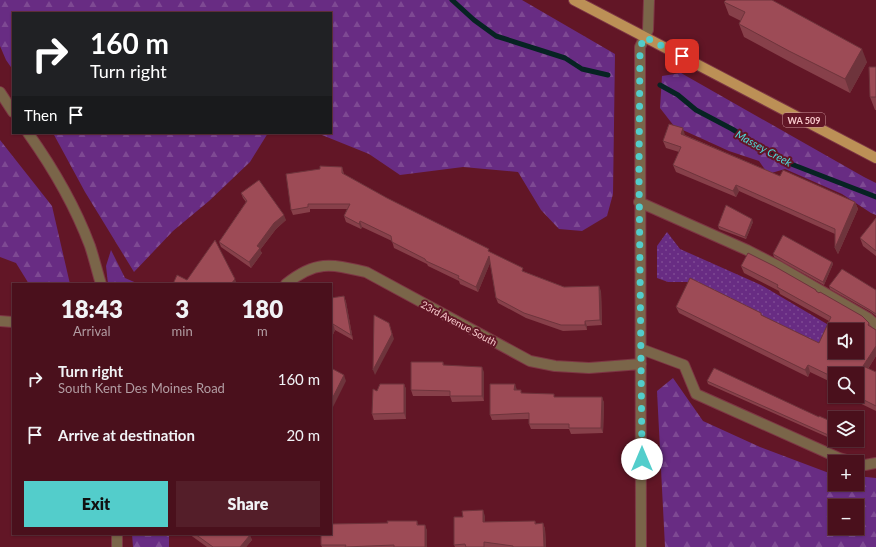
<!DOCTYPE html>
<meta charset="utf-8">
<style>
:root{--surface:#4a101c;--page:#541e29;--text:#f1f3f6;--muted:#b29da3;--line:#61303b;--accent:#53cdcb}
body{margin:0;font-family:Lato,sans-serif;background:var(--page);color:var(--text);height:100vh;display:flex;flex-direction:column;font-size:15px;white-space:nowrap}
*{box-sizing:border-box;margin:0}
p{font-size:13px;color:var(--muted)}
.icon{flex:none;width:22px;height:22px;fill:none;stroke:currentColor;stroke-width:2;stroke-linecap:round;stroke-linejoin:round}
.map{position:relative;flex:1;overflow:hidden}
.panel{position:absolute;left:12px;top:283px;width:320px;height:252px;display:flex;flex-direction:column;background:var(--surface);border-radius:0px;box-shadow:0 1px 3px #0004,0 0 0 1px var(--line)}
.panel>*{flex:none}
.hud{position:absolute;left:12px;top:12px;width:320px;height:122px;border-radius:0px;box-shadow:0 1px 3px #0004,0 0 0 1px var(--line);background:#202124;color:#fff;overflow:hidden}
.fabs{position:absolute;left:828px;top:323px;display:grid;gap:8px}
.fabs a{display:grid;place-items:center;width:36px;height:36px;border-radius:0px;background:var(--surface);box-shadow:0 1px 3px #0004,0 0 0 1px var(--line);font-size:20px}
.pin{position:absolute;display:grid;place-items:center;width:34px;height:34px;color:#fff;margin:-17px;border-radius:8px;box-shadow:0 2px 6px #0006}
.me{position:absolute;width:44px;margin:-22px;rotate:0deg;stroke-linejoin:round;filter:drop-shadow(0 0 3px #0008)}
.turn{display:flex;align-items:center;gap:14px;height:84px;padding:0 12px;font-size:18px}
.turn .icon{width:52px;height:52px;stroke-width:2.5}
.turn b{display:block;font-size:28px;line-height:34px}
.then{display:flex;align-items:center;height:38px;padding:0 12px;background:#0003;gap:8px;font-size:15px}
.eta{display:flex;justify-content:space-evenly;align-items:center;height:68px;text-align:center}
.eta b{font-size:24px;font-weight:800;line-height:28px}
.button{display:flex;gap:8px;margin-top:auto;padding:8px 12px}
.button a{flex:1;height:46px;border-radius:0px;background:var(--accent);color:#111;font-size:16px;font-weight:800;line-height:46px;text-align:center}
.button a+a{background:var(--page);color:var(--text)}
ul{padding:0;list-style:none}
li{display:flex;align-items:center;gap:12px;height:56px;padding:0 12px}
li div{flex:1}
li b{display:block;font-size:15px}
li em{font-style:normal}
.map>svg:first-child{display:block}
.green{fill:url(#green-dots)}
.forest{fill:url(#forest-firs);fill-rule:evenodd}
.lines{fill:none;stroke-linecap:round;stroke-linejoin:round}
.stream{stroke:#072323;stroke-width:5}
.minor-casing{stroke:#7d3644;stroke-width:12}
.major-casing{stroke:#7d3644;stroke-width:12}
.minor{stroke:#7a6549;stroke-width:10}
.major{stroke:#bc9056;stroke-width:10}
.wall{fill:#87404a}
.shaded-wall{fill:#6e343c}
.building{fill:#9d4b56;stroke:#6e343c;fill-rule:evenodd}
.route{stroke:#53cdcb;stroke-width:7;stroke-dasharray:0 12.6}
.labels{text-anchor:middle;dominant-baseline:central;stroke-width:4;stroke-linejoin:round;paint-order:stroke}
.shield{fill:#621626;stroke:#cb939a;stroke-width:1}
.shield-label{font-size:9px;font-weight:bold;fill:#f8c9cc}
.street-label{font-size:10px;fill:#f8c9cc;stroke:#621626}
.water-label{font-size:11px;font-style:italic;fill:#4fdbd9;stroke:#621626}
</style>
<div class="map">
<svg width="876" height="547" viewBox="0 0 876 547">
<defs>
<pattern id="green-dots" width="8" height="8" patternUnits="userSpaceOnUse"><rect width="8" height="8" fill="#682c83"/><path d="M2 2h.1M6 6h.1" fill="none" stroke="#7e4993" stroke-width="1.8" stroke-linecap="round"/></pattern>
<pattern id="forest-firs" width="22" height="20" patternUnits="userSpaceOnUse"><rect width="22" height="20" fill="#682c83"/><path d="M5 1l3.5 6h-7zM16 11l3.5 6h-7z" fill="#7e4993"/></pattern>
</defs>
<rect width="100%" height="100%" fill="#621626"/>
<path class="green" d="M667 232 680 249 761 285 837 330 819 344 771 321 697 282H668L657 278V246Z"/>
<path class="forest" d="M0 0H522L615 54 613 194 607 216 582 231 559 229 541 210 518 172 463 167 400 175 369 154 317 133H331V13H13V70L6 60 0 46Z
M681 73 864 177 876 183V215L871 213 842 194 785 169 768 174 759 161 729 151 674 126 660 108 662 76Z
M53 133H268L250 162 209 201 173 231 134 272 85 192Z
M0 140 52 206 70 284H29L16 263 0 257Z
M111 250 125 278 139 284H108L106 266Z
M673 378 703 421 760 447 829 473 835 474V484H857V476L876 478V547H665L657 391ZM835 506H857V528H835Z
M132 534H169V547H133Z"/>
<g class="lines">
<path class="stream" d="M452 0 474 20 496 36 565 58 582 69 608 75
M660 85 678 95 696 110 732 129 786 162 876 197"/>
<g class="minor-casing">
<path id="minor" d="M0 92 13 112
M28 133C53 168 75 206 90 246 94 258 97 271 101 284
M639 202 747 250 780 267 868 318 876 325
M286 284C316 260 331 264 366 272L530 361 555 366 589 368 641 364
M0 321 13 322
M641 349 684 365 696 394 839 458 854 462
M857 463 865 465 876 463
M117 534V547
M641 547C642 380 639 214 640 47L648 30 649 0"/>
</g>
<g class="major-casing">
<path id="major" d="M574 0 876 158"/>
</g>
<use href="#minor" class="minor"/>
<use href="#major" class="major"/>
</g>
<path class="wall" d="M724 2 867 62 850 93 794 64 744 37 739 24 741 21 729 15Z
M876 67V110H875L870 97Z
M685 135 780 176 855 202 858 209 838 254 835 248V234L739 191 736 197 676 172 673 165 679 152 666 148 663 141Z
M342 167 344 174 387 198 490 252 525 272 564 287 601 291 602 325 587 326V330L563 331 526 318 498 303 496 298 490 263 478 292 460 284 459 281 428 266 427 264 394 248 392 241 362 227 361 229 346 222 344 216 347 209H310V212L293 215 291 210Z
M241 193 286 220 276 229 260 250 262 253 251 268 221 247 219 242 246 202 243 198Z
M876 218V256L863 246 860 238Z
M753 222 746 239 719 229 718 226Z
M773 254 832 262 833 264 824 285 774 257Z
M741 266 817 292 869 323 871 326 876 330V356L868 369 876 372V411L845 396H857V374H835V384L810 372 808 377 679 313 676 307 761 313 762 316 819 343 829 321 780 294 779 291 744 273Z
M829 286 876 290V316L871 312 830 289Z
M344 296 346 302 353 340 335 330 331 339V298Z
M443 362 444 366 484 372V401L452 402 450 396H413L411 390Z
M707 381 819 417 835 423V440H845L843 444 708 384Z
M404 384 406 389V419L374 420 372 414 377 391Z
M517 390 522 393 555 397H602L604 403 603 433 571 434 569 429H531L529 424V419L492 420 490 415Z
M485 516V522L535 521 536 524 543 523 545 529 546 547H455L454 545Z
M417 521 418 525H425L427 531V547H322L321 545 388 523Z
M189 534H249L252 540 246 547H207Z"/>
<path class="shaded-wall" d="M862 49 867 62 850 93 845 79Z
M683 128 685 135 683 140 681 134Z
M736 185 739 191 736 197 733 191Z
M855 202 858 209 838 254 835 248Z
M284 215 286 220 276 229 260 250 262 253 251 268 249 262 257 246 274 223Z
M752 219 753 222 746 239 745 237Z
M360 221 362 227 361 229 359 224Z
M489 256 491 261 478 292 476 287Z
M832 262 833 264 824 285 823 282Z
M235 279 237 284H231Z
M599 286 601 291 602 325 600 320Z
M344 296 346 302 353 340 351 335Z
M585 321 587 326V330L585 325Z
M389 323 394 339 375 375 373 370Z
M333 324 335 330 331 339V329Z
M876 346V356L865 373 863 366Z
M808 365 810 372 808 377 805 370Z
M482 367 484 372V401L482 396Z
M344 375 346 381 333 407 331 401Z
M404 384 406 389V419L404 413Z
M515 384 517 390 516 396 514 390Z
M602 397 604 403 603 433 601 428Z
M842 440H845L843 444 842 442Z
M483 510 485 516V528L483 522Z
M543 523 545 529 546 547H544Z
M425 525 427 531V547H425Z
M250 535 252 540 246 547H240Z"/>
<path class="building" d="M726 0H772L862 49 845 79 789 51 739 24 745 12 724 2Z
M869 67H876V97H870Z
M669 124 683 128 681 134 780 176 783 170 855 202 835 248V229L736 185 733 191 673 165 681 147 663 141Z
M320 166 342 167V173L387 198 489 249 488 251 523 268 522 271 564 287 599 286 600 320 585 321V325H561L524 313 496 298 489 256 476 287 458 278 459 276 426 261 425 259 392 242 391 236 360 221 359 224 344 216 350 204H308V207L291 210 286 174 320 169Z
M259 180 284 215 274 223 257 246 260 248 249 262 219 242 247 201 241 193Z
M726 205 752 219 745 237 718 226Z
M876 218V251L860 238Z
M783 235 832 262 823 282 773 254Z
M215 240 235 279 231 284H173L177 275 187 280Z
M748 253 774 266 816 290V291L819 293 820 292 862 316 869 323 868 325 876 330V346L863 366 876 372V406L856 396H857V374H835V378L808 365 805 370 676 307 690 278 761 313V315L819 343 831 317 777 287 778 285 741 266ZM835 330H857V352H835Z
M842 269 876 290V314L870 310 829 286Z
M344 296 351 335 333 324 331 329V298Z
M374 315 389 323 392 334 373 370Z
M411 362H443V365L482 367V396H450V391L411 390Z
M331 368 344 375 331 401Z
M714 368 819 417V416L835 423V438L707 381Z
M380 384H404V413L372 414 373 389 377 391Z
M490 384H515L514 390H521V393L554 394V397H602L601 428H569V424H529V413L490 415Z
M483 510V522L535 521V524L543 523 544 547H513V546L484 542V547H466L465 544 454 545V517H463L462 511Z
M387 521H417V525H425V547H394V545L345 547 346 545H321V534H331V524L388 523Z
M195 534H249L250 535 240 547H213Z"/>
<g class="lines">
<path class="route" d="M642 459 639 173 640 47 645 37 682 56"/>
</g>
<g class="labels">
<rect class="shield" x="783" y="113" width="42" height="14" rx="3"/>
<g class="shield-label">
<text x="804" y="120">WA 509</text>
</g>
<g class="street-label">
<text transform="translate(459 323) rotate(28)">23rd Avenue South</text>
</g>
<g class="water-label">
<text transform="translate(764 148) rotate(29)">Massey Creek</text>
</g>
</g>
</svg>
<div class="fabs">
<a><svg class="icon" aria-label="sound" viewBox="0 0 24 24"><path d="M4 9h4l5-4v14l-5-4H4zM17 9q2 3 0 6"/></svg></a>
<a><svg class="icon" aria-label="search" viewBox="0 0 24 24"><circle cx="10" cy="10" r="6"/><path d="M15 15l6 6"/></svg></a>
<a><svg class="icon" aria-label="layers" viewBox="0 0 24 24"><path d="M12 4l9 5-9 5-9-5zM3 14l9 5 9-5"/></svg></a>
<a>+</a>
<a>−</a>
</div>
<div class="pin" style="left:682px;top:56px;background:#d93025"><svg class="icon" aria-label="arrive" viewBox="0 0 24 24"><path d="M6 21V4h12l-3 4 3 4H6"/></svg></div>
<svg class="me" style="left:642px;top:459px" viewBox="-20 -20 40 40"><circle r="19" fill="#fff"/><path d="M0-13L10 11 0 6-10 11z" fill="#53cdcb"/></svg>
<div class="hud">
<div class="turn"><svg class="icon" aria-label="right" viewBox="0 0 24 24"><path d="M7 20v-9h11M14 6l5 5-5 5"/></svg><div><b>160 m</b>Turn right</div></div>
<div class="then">Then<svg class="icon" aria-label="arrive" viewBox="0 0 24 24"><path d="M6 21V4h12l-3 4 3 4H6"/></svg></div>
</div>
<section class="panel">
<div class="eta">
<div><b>18:43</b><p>Arrival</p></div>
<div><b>3</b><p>min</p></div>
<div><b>180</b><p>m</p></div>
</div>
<ul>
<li><svg class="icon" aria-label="right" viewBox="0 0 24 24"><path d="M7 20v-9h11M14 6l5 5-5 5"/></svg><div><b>Turn right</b><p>South Kent Des Moines Road</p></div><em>160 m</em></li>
<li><svg class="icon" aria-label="arrive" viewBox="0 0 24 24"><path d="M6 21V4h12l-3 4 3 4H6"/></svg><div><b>Arrive at destination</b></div><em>20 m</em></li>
</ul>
<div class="button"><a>Exit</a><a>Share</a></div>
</section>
</div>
